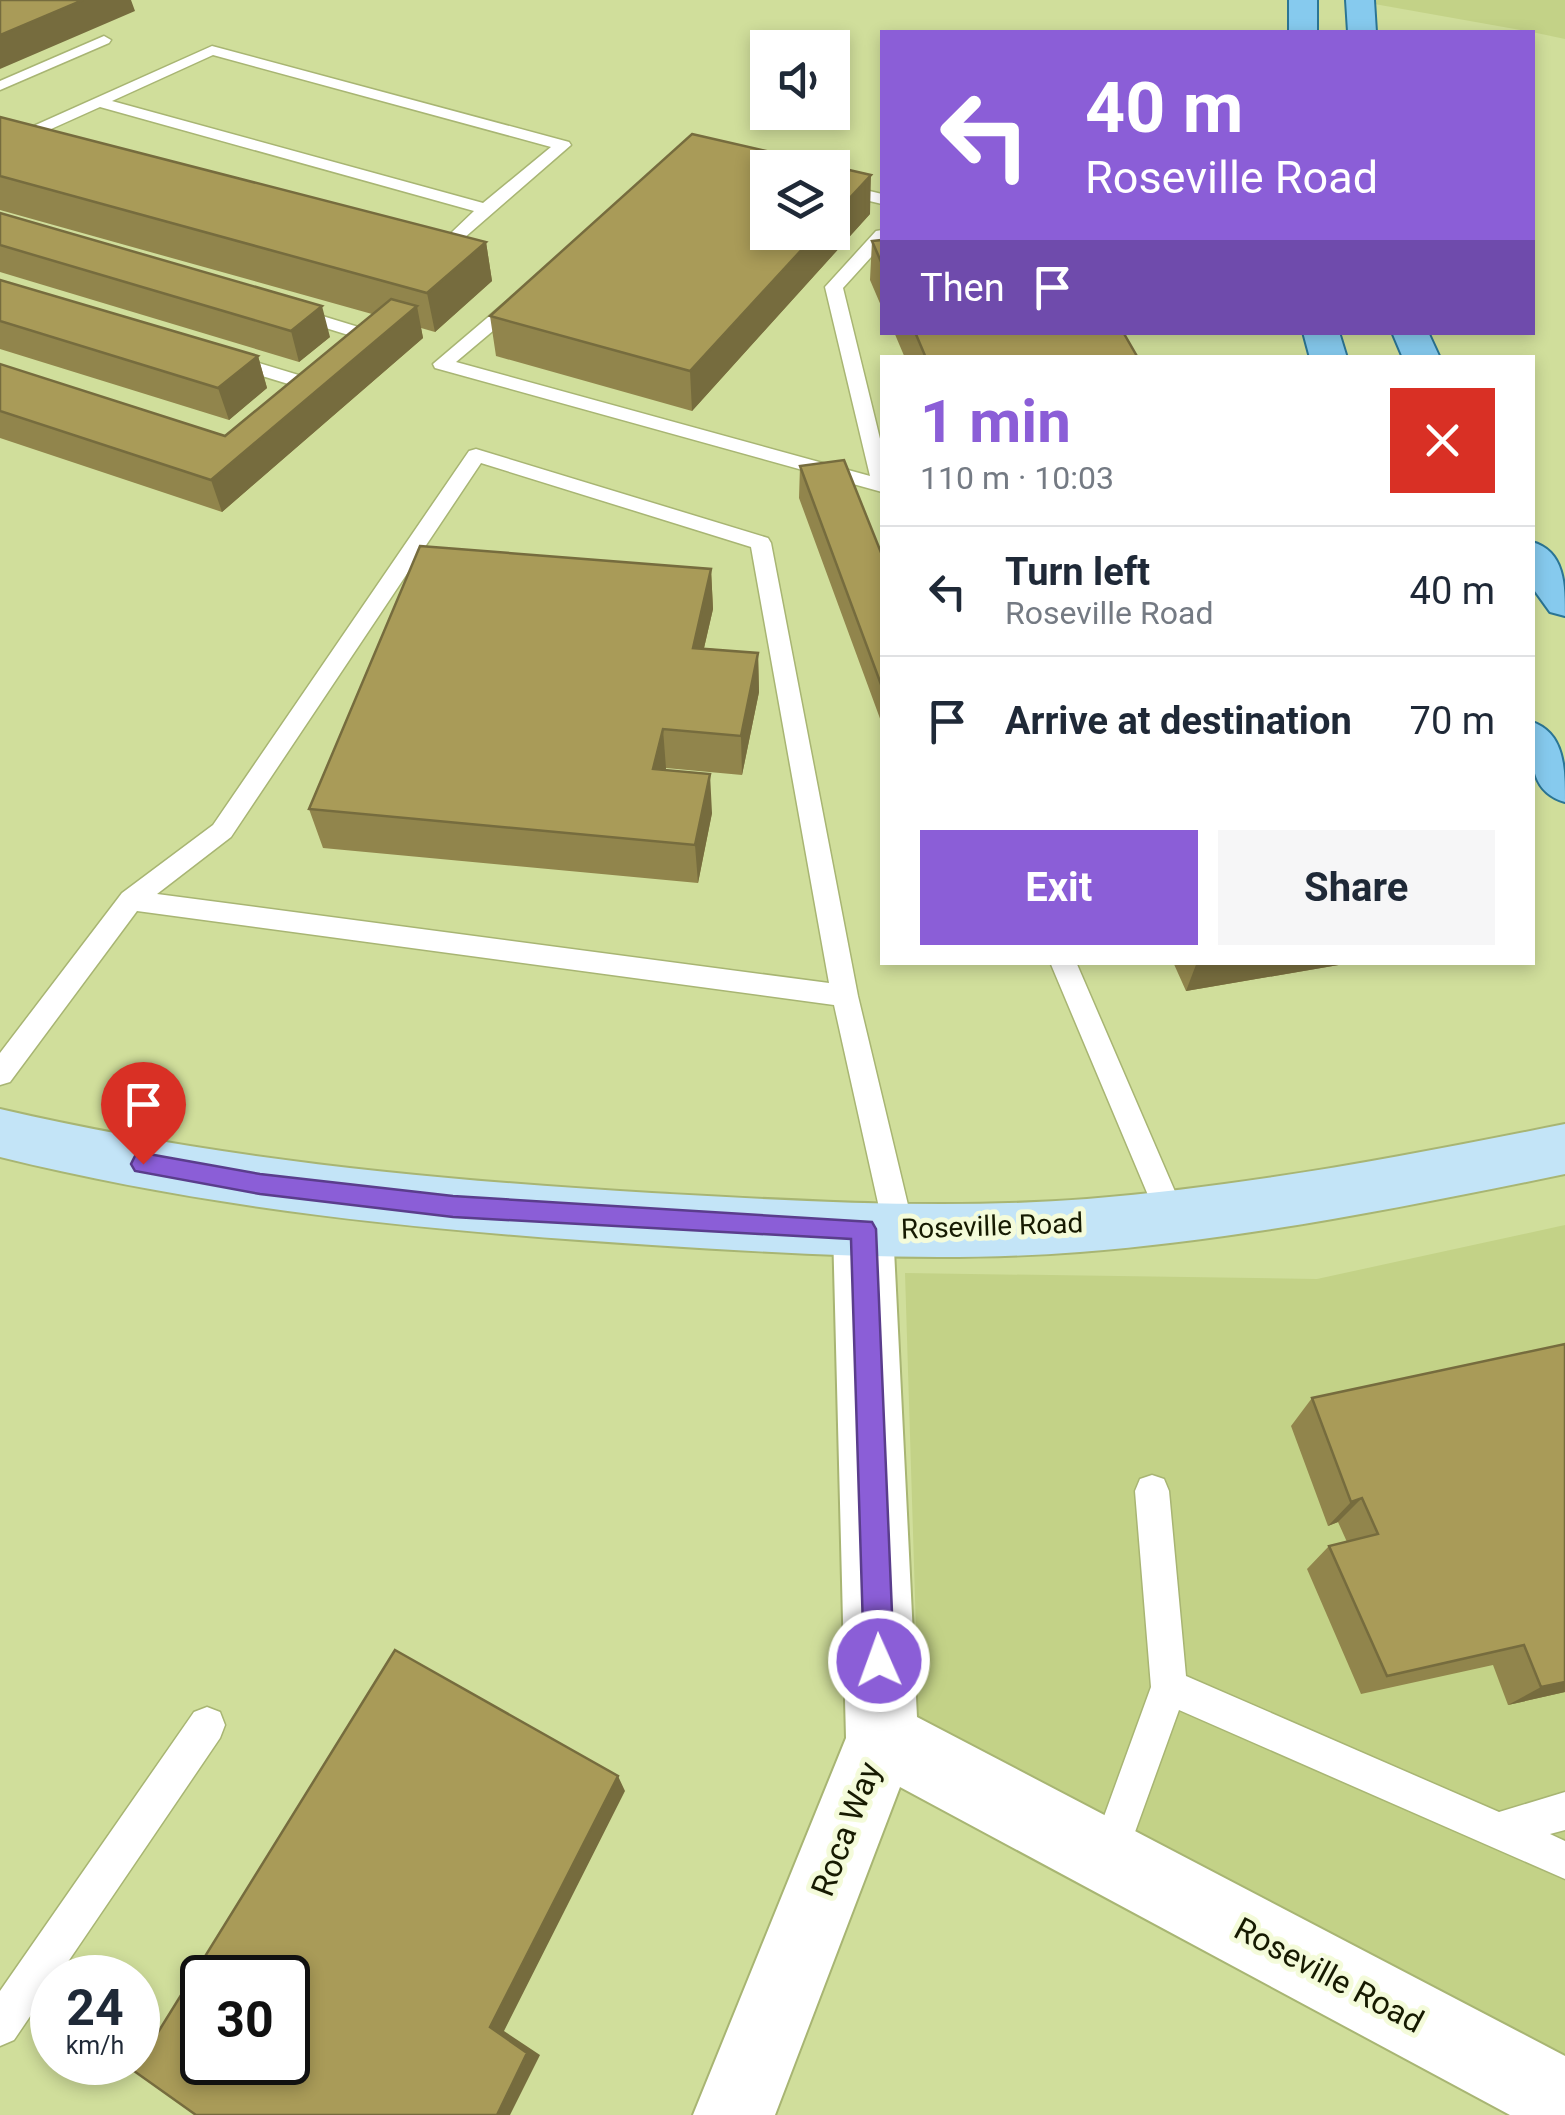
<!DOCTYPE html>
<meta charset="utf-8">
<style>
:root{--surface:#fff;--page:#f6f6f7;--text:#1f2937;--muted:#747a83;--line:#e0e1e3;--accent:#8b5ed7}
body{margin:0;font-family:Roboto,sans-serif;background:var(--page);color:var(--text);height:100vh;display:flex;flex-direction:column;font-size:38px;white-space:nowrap}
*{box-sizing:border-box;margin:0}
p{font-size:32px;color:var(--muted)}
.icon{flex:none;width:55px;height:55px;fill:none;stroke:currentColor;stroke-width:2;stroke-linecap:round;stroke-linejoin:round}
.map{position:relative;flex:1;overflow:hidden}
.drawer{position:absolute;left:880px;top:355px;width:655px;height:610px;display:flex;flex-direction:column;background:var(--surface);border-radius:0px;box-shadow:0 5px 15px #0003}
.drawer>*{flex:none}
.hud{position:absolute;left:880px;top:30px;width:655px;height:305px;border-radius:0px;box-shadow:0 5px 15px #0003;background:#8b5ed7;color:#fff;overflow:hidden}
.buttons{position:absolute;left:750px;top:30px;display:grid;gap:20px}
.buttons a{display:grid;place-items:center;width:100px;height:100px;border-radius:0px;background:var(--surface);box-shadow:0 5px 15px #0003;font-size:50px}
.speed{position:absolute;left:30px;top:1955px;display:flex;gap:20px;font-size:50px;font-weight:700;text-align:center}
.speed>*{display:grid;place-content:center;width:130px;height:130px;border-radius:50%;background:var(--surface);box-shadow:0 5px 15px #0003;line-height:1}
.speed small{font-size:25px;font-weight:400}
.speed .limit{border:5px solid #111;border-radius:15px;background:#fff;color:#111}
.pin{position:absolute;display:grid;place-items:center;width:85px;height:85px;color:#fff;margin:-102px -42px;border-radius:50% 50% 50% 0;rotate:-45deg;box-shadow:0 0 10px #0007}
.pin .icon{rotate:45deg}
.me{position:absolute;width:110px;margin:-55px;rotate:358deg;stroke-linejoin:round;filter:drop-shadow(0 0 8px #0008)}
.turn{display:flex;align-items:center;gap:35px;height:210px;padding:0 40px;font-size:45px}
.turn .icon{width:130px;height:130px;stroke-width:2.5}
.turn b{display:block;font-size:70px;line-height:85px}
.then{display:flex;align-items:center;height:95px;padding:0 40px;background:#0003;gap:20px;font-size:38px}
.round{display:grid;place-items:center;flex:none;width:105px;height:105px;border-radius:0px;background:var(--page)}
.summary{display:flex;align-items:center;justify-content:space-between;height:170px;padding:0 40px}
h1{font-size:60px;font-weight:700;line-height:75px;color:var(--accent)}
.button{display:flex;gap:20px;margin-top:auto;padding:20px 40px}
.button a{flex:1;height:115px;border-radius:0px;background:var(--accent);color:#fff;font-size:40px;font-weight:700;line-height:115px;text-align:center}
.button a+a{background:var(--page);color:var(--text)}
ul{padding:0;list-style:none}
li{display:flex;align-items:center;gap:30px;height:130px;padding:0 40px;border-top:2px solid var(--line)}
li div{flex:1}
li b{display:block;font-size:38px}
li em{font-style:normal}
.map>svg:first-child{display:block}
.built{fill:#c3d287}
.lines{fill:none;stroke-linecap:round;stroke-linejoin:round}
.lane-casing{stroke:#a8b573;stroke-width:3}
.street-casing{stroke:#a8b573;stroke-width:4}
.secondary-casing{stroke:#a8b573;stroke-width:4}
.primary-casing{stroke:#2b7594;stroke-width:4}
.lane{fill:#fff;fill-rule:evenodd}
.street{fill:#fff;fill-rule:evenodd}
.secondary{fill:#c3e4f7;fill-rule:evenodd}
.primary{fill:#86caee;fill-rule:evenodd}
.wall{fill:#91854c}
.shaded-wall{fill:#766c3e}
.building{fill:#a99b58;stroke:#766c3e;stroke-width:2.5;fill-rule:evenodd}
.route{fill:#8b5ed7;stroke:#5a3d8c;stroke-width:2.5}
.labels{text-anchor:middle;dominant-baseline:central;stroke-width:10;stroke-linejoin:round;paint-order:stroke}
.street-label{font-size:28px;fill:#161a01;stroke:#f4fbda}
.near-street-label{font-size:32px;fill:#161a01;stroke:#f4fbda}
</style>
<div class="map">
<svg width="1565" height="2115" viewBox="0 0 1565 2115">
<rect width="100%" height="100%" fill="#d0de9b"/>
<path class="built" d="M1352 0H1565V39L1532 32Z
M1565 1225V2061L919 1727 905 1273 1317 1279Z"/>
<g class="lines">
<g class="lane-casing">
<path id="lane" d="M104 36 111 40 109 43 0 90V81Z
M212 46 569 142 571 145 433 265 424 260 427 256 474 211 100 107 0 152V141ZM213 55 551 147 483 203 112 101Z
M832 182 882 194V204L832 192Z
M882 230V245L843 288 882 447V492L435 368 433 364 514 295H526V303L456 362 870 476 825 287 876 231Z
M293 307 378 333 381 337 367 349H355L352 345 358 338 287 316 284 312Z
M226 353 315 380 317 384 308 390 219 363V355Z
M476 449 768 538 771 543 858 996 914 1230 910 1239 899 1243 888 1239 884 1230 834 1005 137 911 10 1082 0 1085V1053L122 893 213 825 469 451ZM481 463 751 547 829 983 157 894 231 837Z
M1050 962H1076L1186 1217 1181 1226 1171 1230 1161 1226Z
M1152 1475 1164 1479 1169 1491 1186 1676 1499 1812 1565 1792V1830L1550 1834 1565 1841V1879L1179 1710 1122 1868 1109 1874 1096 1868 1090 1855 1151 1687 1135 1491 1140 1479Z
M207 1707 220 1712 225 1725 220 1738 57 1978H52V1984L14 2040 0 2046V1991L194 1712Z"/>
</g>
<g class="street-casing">
<path id="street" d="M863 1203 884 1210 893 1229 917 1717 1565 2056V2115H1510L900 1787 775 2115H693L846 1738 833 1229 842 1210Z"/>
</g>
<g class="secondary-casing">
<path id="secondary" d="M0 1109C215 1159 432 1180 652 1193 797 1201 942 1210 1087 1199 1249 1186 1406 1156 1565 1124V1174C1404 1207 1245 1239 1080 1252 937 1263 794 1254 652 1245 431 1231 215 1210 0 1157Z"/>
</g>
<g class="primary-casing">
<path id="primary" d="M1289 0H1317V32H1289Z
M1346 0H1374L1376 32H1348Z
M1303 332H1339L1347 358H1310Z
M1392 332H1428L1440 358H1403Z
M1532 542C1565 551 1565 585 1565 616L1550 612 1532 587Z
M1532 722C1565 733 1565 769 1565 802 1527 791 1532 756 1532 722Z"/>
</g>
<use href="#lane" class="lane"/>
<use href="#street" class="street"/>
<use href="#secondary" class="secondary"/>
<use href="#primary" class="primary"/>
</g>
<path class="wall" d="M0 117 486 242 492 281 435 332 421 328 423 338 222 512 0 438V364L225 436 372 314 0 210Z
M0 213 330 337 299 362 0 272Z
M870 214 692 411 496 356 490 316Z
M882 240V308L870 280 872 241Z
M0 280 258 356 267 388 229 420 0 349Z
M894 332H1123L1138 358H905Z
M800 466 882 555V724L799 498Z
M711 569 713 609 704 648 758 653 759 692 742 775 666 768V770L712 813 698 883 323 848 309 809Z
M1173 962H1356L1186 991Z
M1312 1398 1565 1692 1508 1705 1493 1665 1361 1694 1307 1569 1329 1546 1347 1542 1338 1522 1328 1526 1291 1426Z"/>
<path class="shaded-wall" d="M83 0H131L135 11 0 69V35Z
M871 175 870 214 692 411 690 371 818 232H832V217Z
M486 242 492 281 435 332 427 293Z
M322 306 330 337 299 362 291 331Z
M417 306 423 338 222 512 211 480Z
M258 356 267 388 229 420 218 388Z
M711 569 713 609 695 687 693 648Z
M758 653 759 692 742 775 741 736Z
M663 729 666 768 657 808 653 769Z
M710 774 712 813 698 883 695 845Z
M1197 962H1356L1186 991Z
M1362 1498 1338 1522 1328 1526 1351 1502Z
M1565 1682V1692L1508 1705 1541 1687Z
M618 1776 625 1791 504 2031 540 2055 510 2115H497L490 2027Z"/>
<path class="building" d="M0 0H83L0 35Z
M0 117 486 242 427 293 0 176Z
M692 134 871 175 832 217V168H768V232H818L690 371 490 316Z
M0 213 322 306 291 331 0 245Z
M882 240V264L872 241Z
M0 280 258 356 218 388 0 321Z
M391 299 417 306 211 480 0 411V364L225 436Z
M915 332H1123L1138 358H926Z
M844 460 882 555V687L800 466Z
M420 546 711 569 693 648 758 653 741 736 663 729 653 769 710 774 695 845 309 809Z
M1565 1344V1682L1541 1687 1524 1645 1387 1676 1329 1546 1378 1534 1362 1498 1351 1502 1312 1398Z
M395 1650 618 1776 490 2027 527 2053 497 2115H196L134 2071ZM202 1978H288V2062H202Z"/>
<path class="route" d="M143 1153 260 1174 453 1196 872 1222 876 1229 894 1661 889 1671 879 1676 869 1671 864 1661 851 1239 453 1217 260 1194 135 1171 131 1164 135 1156Z"/>
<g class="labels">
<g class="street-label">
<text transform="translate(992 1226) rotate(-2)">Roseville Road</text>
</g>
<g class="near-street-label">
<text transform="translate(846 1829) rotate(-69)">Roca Way</text>
<text transform="translate(1329 1975) rotate(28)">Roseville Road</text>
</g>
</g>
</svg>
<div class="buttons">
<a><svg class="icon" aria-label="sound" viewBox="0 0 24 24"><path d="M4 9h4l5-4v14l-5-4H4zM17 9q2 3 0 6"/></svg></a>
<a><svg class="icon" aria-label="layers" viewBox="0 0 24 24"><path d="M12 4l9 5-9 5-9-5zM3 14l9 5 9-5"/></svg></a>
</div>
<div class="speed"><div>24<small>km/h</small></div><div class="limit">30</div></div>
<div class="pin" style="left:143px;top:1164px;background:#d93025"><svg class="icon" aria-label="arrive" viewBox="0 0 24 24"><path d="M6 21V4h12l-3 4 3 4H6"/></svg></div>
<svg class="me" style="left:879px;top:1661px" viewBox="-20 -20 40 40"><circle r="17" fill="#8b5ed7" stroke="#fff" stroke-width="3"/><path d="M0-11L8 9 0 5-8 9z" fill="#fff"/></svg>
<div class="hud">
<div class="turn"><svg class="icon" aria-label="left" viewBox="0 0 24 24"><path d="M17 20v-9H6M10 6l-5 5 5 5"/></svg><div><b>40 m</b>Roseville Road</div></div>
<div class="then">Then<svg class="icon" aria-label="arrive" viewBox="0 0 24 24"><path d="M6 21V4h12l-3 4 3 4H6"/></svg></div>
</div>
<section class="drawer">
<div class="summary"><div><h1>1 min</h1><p>110 m · 10:03</p></div><a class="round" style="background:#d93025;color:#fff"><svg class="icon" aria-label="close" viewBox="0 0 24 24"><path d="M6 6l12 12M18 6L6 18"/></svg></a></div>
<ul>
<li><svg class="icon" aria-label="left" viewBox="0 0 24 24"><path d="M17 20v-9H6M10 6l-5 5 5 5"/></svg><div><b>Turn left</b><p>Roseville Road</p></div><em>40 m</em></li>
<li><svg class="icon" aria-label="arrive" viewBox="0 0 24 24"><path d="M6 21V4h12l-3 4 3 4H6"/></svg><div><b>Arrive at destination</b></div><em>70 m</em></li>
</ul>
<div class="button"><a>Exit</a><a>Share</a></div>
</section>
</div>
